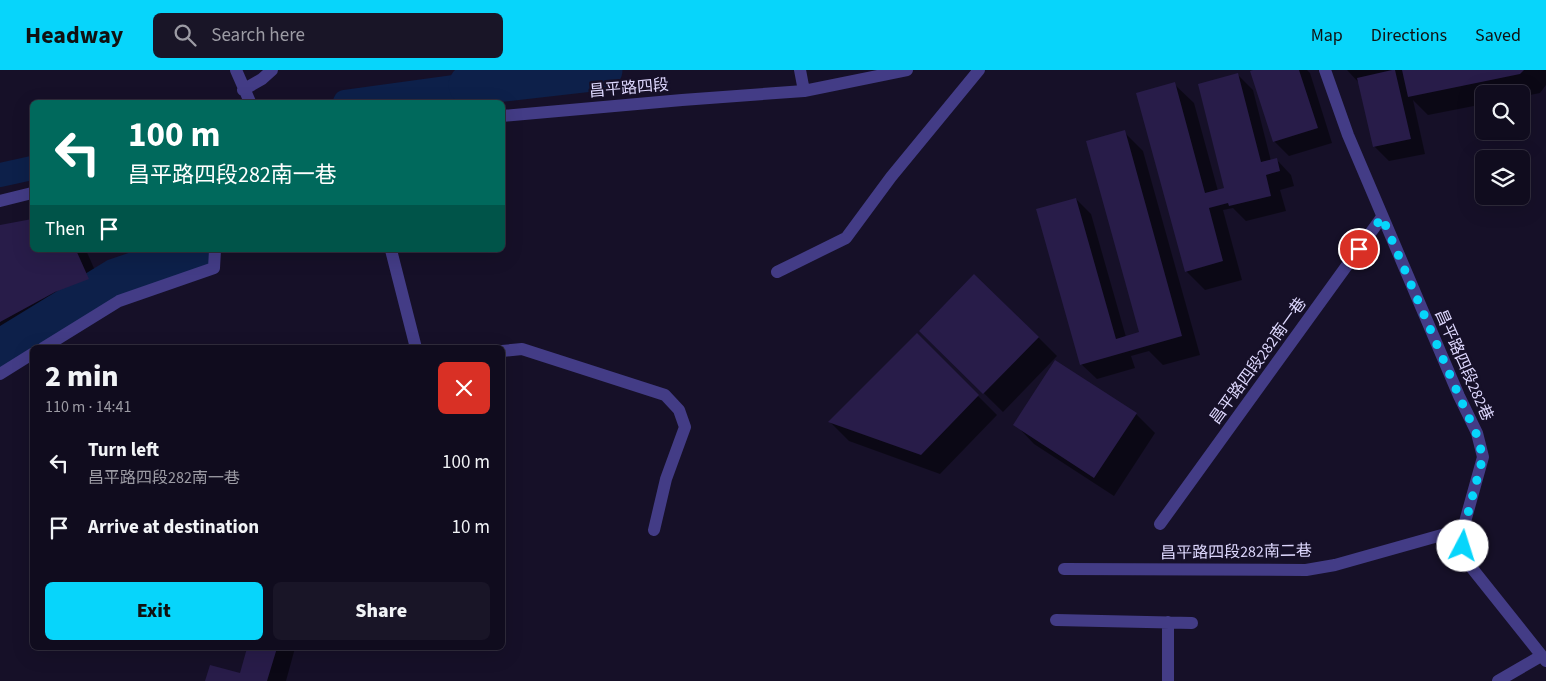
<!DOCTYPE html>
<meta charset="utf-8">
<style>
:root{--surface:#100c1e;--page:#191527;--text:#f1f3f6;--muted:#9c9ba4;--line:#302c3c;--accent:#07d5fb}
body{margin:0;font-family:"Source Sans 3","Noto Sans TC",sans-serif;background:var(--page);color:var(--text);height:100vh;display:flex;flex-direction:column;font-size:19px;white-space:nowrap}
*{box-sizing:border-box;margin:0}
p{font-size:16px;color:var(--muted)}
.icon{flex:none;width:28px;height:28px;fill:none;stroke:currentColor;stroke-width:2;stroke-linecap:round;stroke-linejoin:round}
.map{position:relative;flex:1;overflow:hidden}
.sheet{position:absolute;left:30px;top:275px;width:475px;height:305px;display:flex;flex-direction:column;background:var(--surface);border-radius:8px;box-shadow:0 5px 20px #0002,0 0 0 1px var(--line)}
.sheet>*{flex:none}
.banner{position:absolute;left:30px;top:30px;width:475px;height:152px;border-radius:8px;box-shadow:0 5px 20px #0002,0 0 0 1px var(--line);background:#00695c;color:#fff;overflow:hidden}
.buttons{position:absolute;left:1475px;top:15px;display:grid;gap:10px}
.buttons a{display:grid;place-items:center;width:55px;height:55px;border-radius:8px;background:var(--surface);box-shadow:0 5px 20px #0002,0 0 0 1px var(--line);font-size:25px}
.pin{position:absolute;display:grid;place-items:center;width:42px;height:42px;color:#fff;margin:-21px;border:2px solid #fff;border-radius:50%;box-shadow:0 1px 5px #0007}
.me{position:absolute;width:55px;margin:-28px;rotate:5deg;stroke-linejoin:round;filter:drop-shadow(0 0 4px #0008)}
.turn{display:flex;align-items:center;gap:18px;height:105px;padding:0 15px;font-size:22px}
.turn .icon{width:65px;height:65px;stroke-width:2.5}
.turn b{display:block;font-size:35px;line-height:42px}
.then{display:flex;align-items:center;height:48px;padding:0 15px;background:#0003;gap:10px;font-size:19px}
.round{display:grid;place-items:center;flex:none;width:52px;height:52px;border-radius:8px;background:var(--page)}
.head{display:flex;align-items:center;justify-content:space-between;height:85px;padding:0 15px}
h1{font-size:30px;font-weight:800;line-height:38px}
.button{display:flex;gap:10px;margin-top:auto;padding:10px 15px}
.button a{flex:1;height:58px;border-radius:8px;background:var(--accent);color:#111;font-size:20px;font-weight:800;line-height:58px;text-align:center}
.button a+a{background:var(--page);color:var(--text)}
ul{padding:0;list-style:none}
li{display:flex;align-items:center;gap:15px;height:65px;padding:0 15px}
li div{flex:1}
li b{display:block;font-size:19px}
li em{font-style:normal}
header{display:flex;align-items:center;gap:30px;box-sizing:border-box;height:70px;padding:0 25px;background:var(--accent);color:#111}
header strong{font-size:24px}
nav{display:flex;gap:28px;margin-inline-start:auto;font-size:18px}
.search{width:350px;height:45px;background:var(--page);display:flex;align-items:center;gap:12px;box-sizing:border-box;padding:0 18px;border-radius:8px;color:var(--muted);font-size:19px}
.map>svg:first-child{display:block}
.shadow{fill:#0007}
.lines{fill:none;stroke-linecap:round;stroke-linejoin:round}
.canal{stroke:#0d204a;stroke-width:24}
.river{stroke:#0d204a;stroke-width:41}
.building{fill:#281c49}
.minor{stroke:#433c86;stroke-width:12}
.route{stroke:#07d5fb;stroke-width:9;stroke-dasharray:0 16.2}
.labels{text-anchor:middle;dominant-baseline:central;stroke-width:5;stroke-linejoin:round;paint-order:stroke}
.street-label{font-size:16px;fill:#ded8fe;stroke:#161028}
</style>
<header>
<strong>Headway</strong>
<div class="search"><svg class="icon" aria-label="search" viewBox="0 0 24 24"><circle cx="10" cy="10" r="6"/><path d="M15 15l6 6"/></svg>Search here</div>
<nav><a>Map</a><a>Directions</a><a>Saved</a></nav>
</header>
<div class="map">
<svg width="1546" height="611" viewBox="0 0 1546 611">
<rect width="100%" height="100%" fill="#161028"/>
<path class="shadow" d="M1257 0H1307L1310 3 1332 73 1289 86 1274 71Z
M1347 0H1546V15L1540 23 1521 27V24H1484V34L1428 45 1413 30 1425 84 1389 91 1374 76 1360 14Z
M1238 5 1253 20 1271 91 1276 89 1291 105 1294 116 1280 120 1286 141 1246 151 1233 138 1223 140 1242 210 1205 220 1186 201 1174 14 1194 33 1218 121 1224 119Z
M1124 62 1143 81 1200 285 1163 295 1149 281 1131 286 1135 298 1097 309 1081 294 1076 129 1091 144 1126 267H1142Z
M32 150V180H86L107 228 75 241 8 277 0 268V156Z
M917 265 997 345 940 404 849 371 830 352Z
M1038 267 1057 286 1003 342 940 280Z
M1136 344 1155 363 1114 426 1034 374 1015 354Z
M248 578H295L286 611H206L241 605Z"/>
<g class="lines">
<path class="canal" d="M345 32 469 15
M0 105 32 98"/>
<path class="river" d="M469 15 602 0
M0 280 116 209 200 180"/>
</g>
<path class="building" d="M1253 0H1299L1318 58 1273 72 1250 1Z
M1392 0H1395L1411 69 1373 77 1357 8Z
M1402 0H1524L1520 4 1408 27Z
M1238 3 1261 92 1277 88 1280 101 1266 105 1271 126 1229 136 1228 133 1209 138 1223 191 1185 202 1136 23 1175 12 1205 123 1224 118 1198 14Z
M1125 60 1182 266 1080 295 1036 139 1076 128 1116 269 1139 262 1086 71Z
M32 149V180H76L89 209 55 222 0 252V155Z
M974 204 1039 267 983 324 919 261Z
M917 263 979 325 921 385 828 352Z
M1055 290 1137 343 1094 408 1013 355Z
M247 578H277L267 611H205L210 595 240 603Z"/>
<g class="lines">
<path class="minor" d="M236 0 250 32
M800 0 804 21
M1325 0 1348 65 1459 326 1477 363 1483 387 1463 459V476L1471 497 1546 591
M243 20 262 9 272 0
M502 46 682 30 804 21 907 0
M0 131 32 123
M391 180 416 278
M777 202 846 168 891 107 979 0
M43 278 119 231 214 198 215 180
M502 281 522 279 665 325 679 340 685 357 666 409 654 460
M0 304 32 284
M1160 454 1382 147
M1064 499 1306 500 1335 495 1463 459
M1056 550 1192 553
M1168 552V611
M1498 611 1541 586"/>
</g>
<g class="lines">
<path class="route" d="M1359 179 1382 147 1459 326 1476 363 1483 387 1464 458 1463 476"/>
</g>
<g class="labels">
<g class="street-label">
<text transform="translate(629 18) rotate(-5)">昌平路四段</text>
<text transform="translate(1258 291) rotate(-54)">昌平路四段282南一巷</text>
<text transform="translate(1464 295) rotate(66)">昌平路四段282巷</text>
<text transform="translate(1236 482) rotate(-1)">昌平路四段282南二巷</text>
</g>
</g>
</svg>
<div class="buttons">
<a><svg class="icon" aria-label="search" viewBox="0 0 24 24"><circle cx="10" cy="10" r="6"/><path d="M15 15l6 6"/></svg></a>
<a><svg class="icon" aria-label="layers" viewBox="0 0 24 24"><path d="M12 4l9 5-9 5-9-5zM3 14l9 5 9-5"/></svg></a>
</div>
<div class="pin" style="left:1359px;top:179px;background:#d93025"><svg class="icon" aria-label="arrive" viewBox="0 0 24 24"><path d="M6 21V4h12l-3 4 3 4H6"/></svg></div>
<svg class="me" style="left:1463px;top:476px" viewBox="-20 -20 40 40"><circle r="19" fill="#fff"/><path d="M0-13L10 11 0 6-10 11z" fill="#07d5fb"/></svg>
<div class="banner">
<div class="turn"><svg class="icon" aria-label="left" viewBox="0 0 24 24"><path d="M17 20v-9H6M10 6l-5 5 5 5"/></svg><div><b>100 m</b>昌平路四段282南一巷</div></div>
<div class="then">Then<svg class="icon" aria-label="arrive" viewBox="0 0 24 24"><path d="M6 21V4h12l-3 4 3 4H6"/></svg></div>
</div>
<section class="sheet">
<div class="head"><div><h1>2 min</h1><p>110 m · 14:41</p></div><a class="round" style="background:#d93025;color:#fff"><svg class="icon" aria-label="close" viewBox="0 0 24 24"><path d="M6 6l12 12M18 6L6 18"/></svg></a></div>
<ul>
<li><svg class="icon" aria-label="left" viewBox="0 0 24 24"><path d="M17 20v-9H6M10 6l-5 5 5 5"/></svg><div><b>Turn left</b><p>昌平路四段282南一巷</p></div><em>100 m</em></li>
<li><svg class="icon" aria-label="arrive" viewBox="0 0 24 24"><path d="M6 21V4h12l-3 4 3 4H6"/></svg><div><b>Arrive at destination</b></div><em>10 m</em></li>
</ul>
<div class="button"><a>Exit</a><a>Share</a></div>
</section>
</div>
